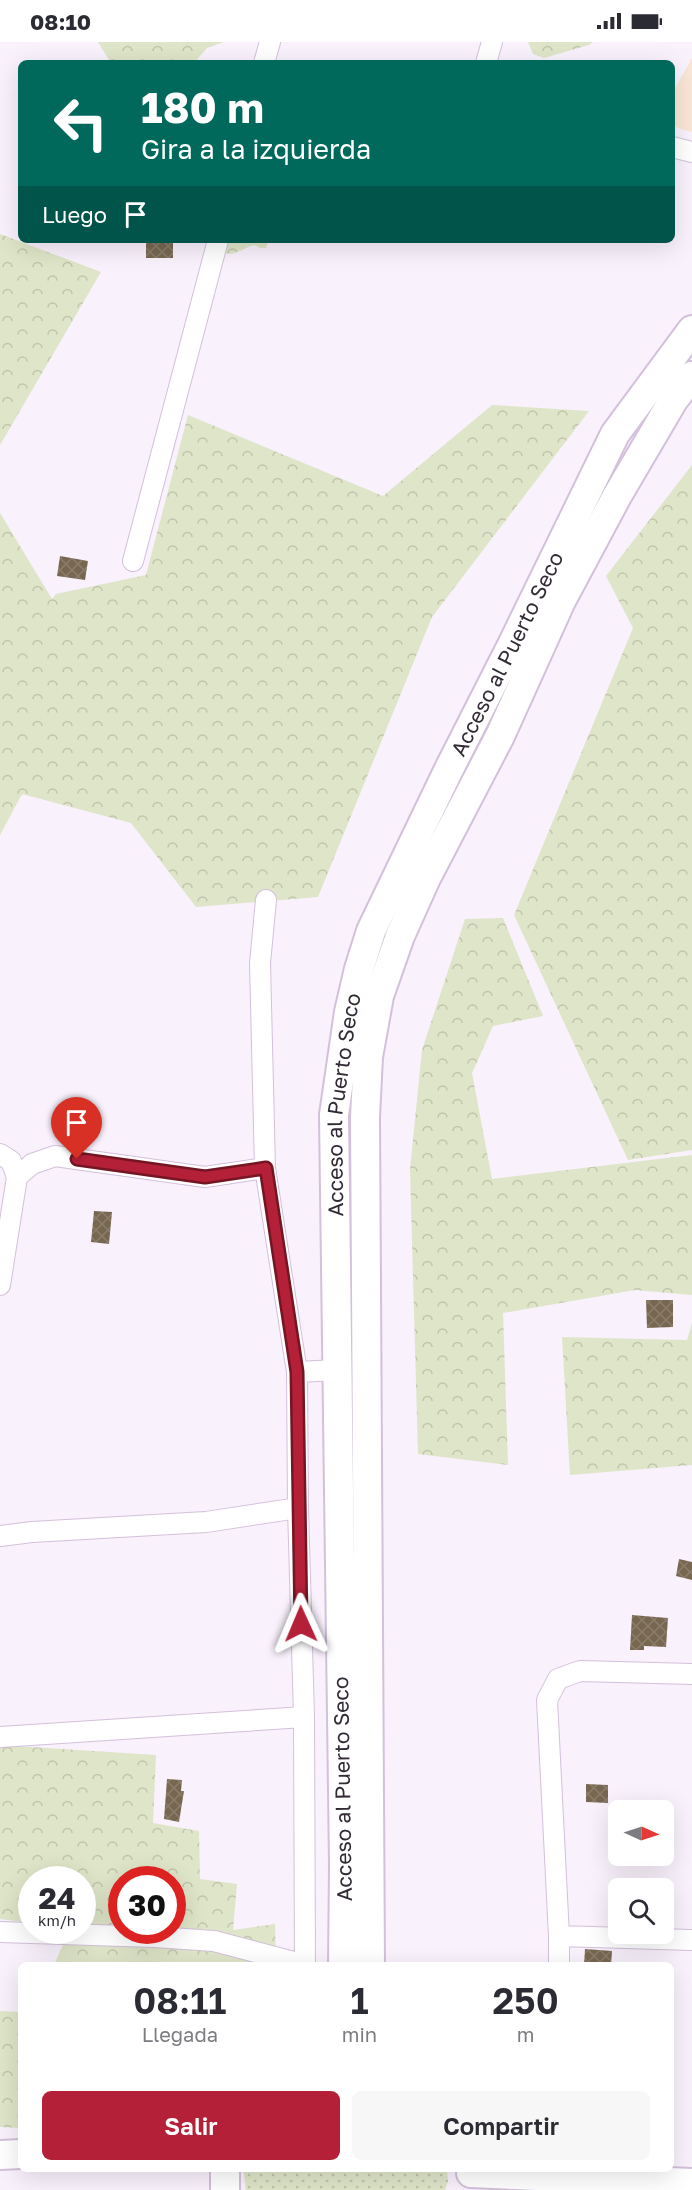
<!DOCTYPE html>
<html lang="es">
<style>
:root{--surface:#fff;--page:#f7f7f7;--text:#2b2b33;--muted:#7c7c81;--accent:#b32038}
body{margin:0;font-family:"Golos Text",sans-serif;background:var(--page);color:var(--text);height:100vh;display:flex;flex-direction:column;font-size:22px;white-space:nowrap}
*{box-sizing:border-box;margin:0}
p{font-size:20px;color:var(--muted)}
.icon{flex:none;width:33px;height:33px;fill:none;stroke:currentColor;stroke-width:2;stroke-linecap:round;stroke-linejoin:round}
.map{position:relative;flex:1;overflow:hidden}
.details{position:absolute;left:18px;top:1920px;width:656px;height:210px;display:flex;flex-direction:column;background:var(--surface);border-radius:9px;box-shadow:0 6px 24px #0002}
.details>*{flex:none}
.guide{position:absolute;left:18px;top:18px;width:657px;height:183px;border-radius:9px;box-shadow:0 6px 24px #0002;background:#00695c;color:#fff;overflow:hidden}
.needle{width:39px;rotate:93deg}
.tools{position:absolute;left:608px;top:1758px;display:grid;gap:12px}
.tools a{display:grid;place-items:center;width:66px;height:66px;border-radius:9px;background:var(--surface);box-shadow:0 6px 24px #0002;font-size:30px}
.speed{position:absolute;left:18px;top:1824px;display:flex;gap:12px;font-size:30px;font-weight:700;text-align:center}
.speed>*{display:grid;place-content:center;width:78px;height:78px;border-radius:50%;background:var(--surface);box-shadow:0 6px 24px #0002;line-height:1}
.speed small{font-size:15px;font-weight:400}
.speed .limit{border:9px solid #d22;background:#fff;color:#111}
.pin{position:absolute;display:grid;place-items:center;width:51px;height:51px;color:#fff;margin:-62px -26px;border-radius:50% 50% 50% 0;rotate:-45deg;box-shadow:0 0 6px #0007}
.pin .icon{rotate:45deg}
.me{position:absolute;width:66px;margin:-33px;rotate:359deg;stroke-linejoin:round;filter:drop-shadow(0 0 4px #0008)}
.turn{display:flex;align-items:center;gap:21px;height:126px;padding:0 24px;font-size:27px}
.turn .icon{width:78px;height:78px;stroke-width:2.5}
.turn b{display:block;font-size:42px;line-height:51px}
.then{display:flex;align-items:center;height:57px;padding:0 24px;background:#0003;gap:12px;font-size:22px}
.eta{display:flex;justify-content:space-evenly;align-items:center;height:102px;text-align:center}
.eta b{font-size:36px;font-weight:600;line-height:42px}
.primary-button{display:flex;gap:12px;margin-top:auto;padding:12px 24px}
.primary-button a{flex:1;height:69px;border-radius:9px;background:var(--accent);color:#fff;font-size:24px;font-weight:600;line-height:69px;text-align:center}
.primary-button a+a{background:var(--page);color:var(--text)}
.status{display:flex;justify-content:space-between;align-items:center;height:42px;padding:0 30px;background:var(--surface);direction:ltr}
.status svg{height:16px;fill:currentColor}
.map>svg:first-child{display:block}
.industrial{fill:#fae6d6}
.grass{fill:url(#grass-dots)}
.forest{fill:url(#forest-crowns);fill-rule:evenodd}
.building{fill:url(#building-cross-hatch)}
.lines{fill:none;stroke-linecap:round;stroke-linejoin:round}
.minor-casing{stroke:#d3c0db;stroke-width:22}
.secondary-casing{stroke:#d3c0db;stroke-width:32}
.minor{stroke:#fff;stroke-width:20}
.secondary{stroke:#fff;stroke-width:28}
.route-casing{stroke:#741524;stroke-width:15}
.route{stroke:#b32038;stroke-width:10}
.labels{text-anchor:middle;dominant-baseline:central;stroke-width:6;stroke-linejoin:round;paint-order:stroke}
.street-label{font-size:21px;fill:#322b35;stroke:#fff}
</style>
<div class="status"><b>08:10</b><svg viewBox="0 0 49 12"><path d="M0 12V9h3v3zM5 12V6h3v6zM10 12V3h3v9zM15 12V0h3v12zM26 1h20v11H26zM47 4h2v5h-2z"/></svg></div>
<div class="map">
<svg width="692" height="2148" viewBox="0 0 692 2148">
<defs>
<pattern id="grass-dots" width="8" height="8" patternUnits="userSpaceOnUse" patternTransform="scale(1.5)"><rect width="8" height="8" fill="#dfe5c8"/><path d="M2 2h.1M6 6h.1" fill="none" stroke="#c0c5ac" stroke-width="1.8" stroke-linecap="round"/></pattern>
<pattern id="forest-crowns" width="20" height="18" patternUnits="userSpaceOnUse" patternTransform="scale(1.5)"><rect width="20" height="18" fill="#dfe5c8"/><path d="M2 6a3 3 0 1 1 6 0M12 15a3 3 0 1 1 6 0" fill="none" stroke="#c0c5ac"/></pattern>
<pattern id="building-cross-hatch" width="8" height="8" patternUnits="userSpaceOnUse" patternTransform="scale(1.5)"><rect width="8" height="8" fill="#786750"/><path d="M0 0l8 8M0 8l8-8" fill="none" stroke="#8a7d6c"/></pattern>
</defs>
<rect width="100%" height="100%" fill="#f9f1fc"/>
<path class="industrial" d="M692 16V90L672 84V52Z"/>
<path class="grass" d="M243 2127H447L448 2139 445 2148H246Z"/>
<path class="forest" d="M98 0H224L207 6 194 21H111Z
M528 0H593L589 3 544 16 533 12Z
M0 192 101 230 0 403Z
M222 198H269L266 206H260L255 203C243 205 233 217 221 209Z
M492 363 589 369 432 575 318 855 196 865 131 781 22 752 0 793V471L52 557 56 552 146 533 188 373 383 454Z
M692 423V1108L628 1118 514 873 633 586 606 534Z
M503 876 543 974 493 984 472 1031 492 1137 692 1113V1253L635 1248 503 1271 508 1423 418 1412 410 1127 422 1008 465 877Z
M692 1281V1423L570 1433 562 1295 687 1298Z
M0 1703 156 1713 153 1781 199 1789 200 1837 237 1842 233 1888 275 1882 276 1923H95V1920L54 1923 69 1889 82 1888V1838H32L31 1881 0 1877ZM122 1838H172V1888H122Z
M0 1969 21 1970V2086L0 2085Z"/>
<path class="building" d="M146 198H173V216H146Z
M60 514 88 519 85 538 57 534Z
M94 1169 112 1170 109 1202 91 1200Z
M646 1258H673V1285L647 1286Z
M679 1517 692 1520V1538L676 1534Z
M632 1573 668 1576 666 1605 644 1604V1608H630Z
M167 1737 182 1738 181 1749H184L179 1780 164 1777Z
M586 1742 608 1743V1761L586 1760Z
M585 1907 612 1909 611 1923H584Z"/>
<g class="lines">
<g class="minor-casing">
<path id="minor" d="M264 21 270 0
M486 21 492 0
M672 105 692 110
M133 519 218 198
M266 858 260 921 265 1126 297 1330 298 1466 304 1675 305 1923
M0 1112 11 1119 17 1135
M0 1243 17 1135 32 1122 55 1114 205 1135 265 1126
M297 1330 337 1328
M0 1494 32 1490 206 1480 298 1466
M0 1695 304 1675
M0 1890 155 1895 214 1899 305 1923
M559 1894 692 1898
M559 1923V1894L547 1658 558 1637 580 1629 692 1632"/>
</g>
<g class="secondary-casing">
<g id="secondary">
<path id="s1" d="M343 1923 344 1823 334 1073 349 970 359 927 371 889 449 727 513 601 615 392 692 288"/>
<path d="M370 1923 365 1075 368 1015 379 954 400 894 426 836 500 694 561 559 617 454 674 357 692 334"/>
<path d="M0 2113 21 2112"/>
<path d="M225 2127V2148"/>
<path d="M471 2131 692 2141"/>
</g>
</g>
<use href="#minor" class="minor"/>
<use href="#secondary" class="secondary"/>
</g>
<g class="lines">
<g class="route-casing">
<path id="route" d="M77 1117 205 1135 266 1126 297 1330 301 1582"/>
</g>
<use href="#route" class="route"/>
</g>
<g class="labels">
<g class="street-label">
<text stroke="none"><textPath href="#s1" startOffset="1347">Acceso al Puerto Seco</textPath></text>
<text stroke="none"><textPath href="#s1" startOffset="861">Acceso al Puerto Seco</textPath></text>
<text transform="translate(342 1747) rotate(-91)">Acceso al Puerto Seco</text>
</g>
</g>
</svg>
<div class="tools">
<a><svg class="needle" viewBox="-14 -14 28 28"><path d="M0-13l5 13h-10z" fill="#e53935"/><path d="M0 13l5-13h-10z" fill="#7c7c81"/></svg></a>
<a><svg class="icon" aria-label="search" viewBox="0 0 24 24"><circle cx="10" cy="10" r="6"/><path d="M15 15l6 6"/></svg></a>
</div>
<div class="speed"><div>24<small>km/h</small></div><div class="limit">30</div></div>
<div class="pin" style="left:77px;top:1117px;background:#d93025"><svg class="icon" aria-label="arrive" viewBox="0 0 24 24"><path d="M6 21V4h12l-3 4 3 4H6"/></svg></div>
<svg class="me" style="left:301px;top:1582px" viewBox="-20 -20 40 40"><path d="M0-17L14 15 0 8-14 15z" fill="#b32038" stroke="#fff" stroke-width="4"/></svg>
<div class="guide">
<div class="turn"><svg class="icon" aria-label="left" viewBox="0 0 24 24"><path d="M17 20v-9H6M10 6l-5 5 5 5"/></svg><div><b>180 m</b>Gira a la izquierda</div></div>
<div class="then">Luego<svg class="icon" aria-label="arrive" viewBox="0 0 24 24"><path d="M6 21V4h12l-3 4 3 4H6"/></svg></div>
</div>
<section class="details">
<div class="eta">
<div><b>08:11</b><p>Llegada</p></div>
<div><b>1</b><p>min</p></div>
<div><b>250</b><p>m</p></div>
</div>
<div class="primary-button"><a>Salir</a><a>Compartir</a></div>
</section>
</div>
